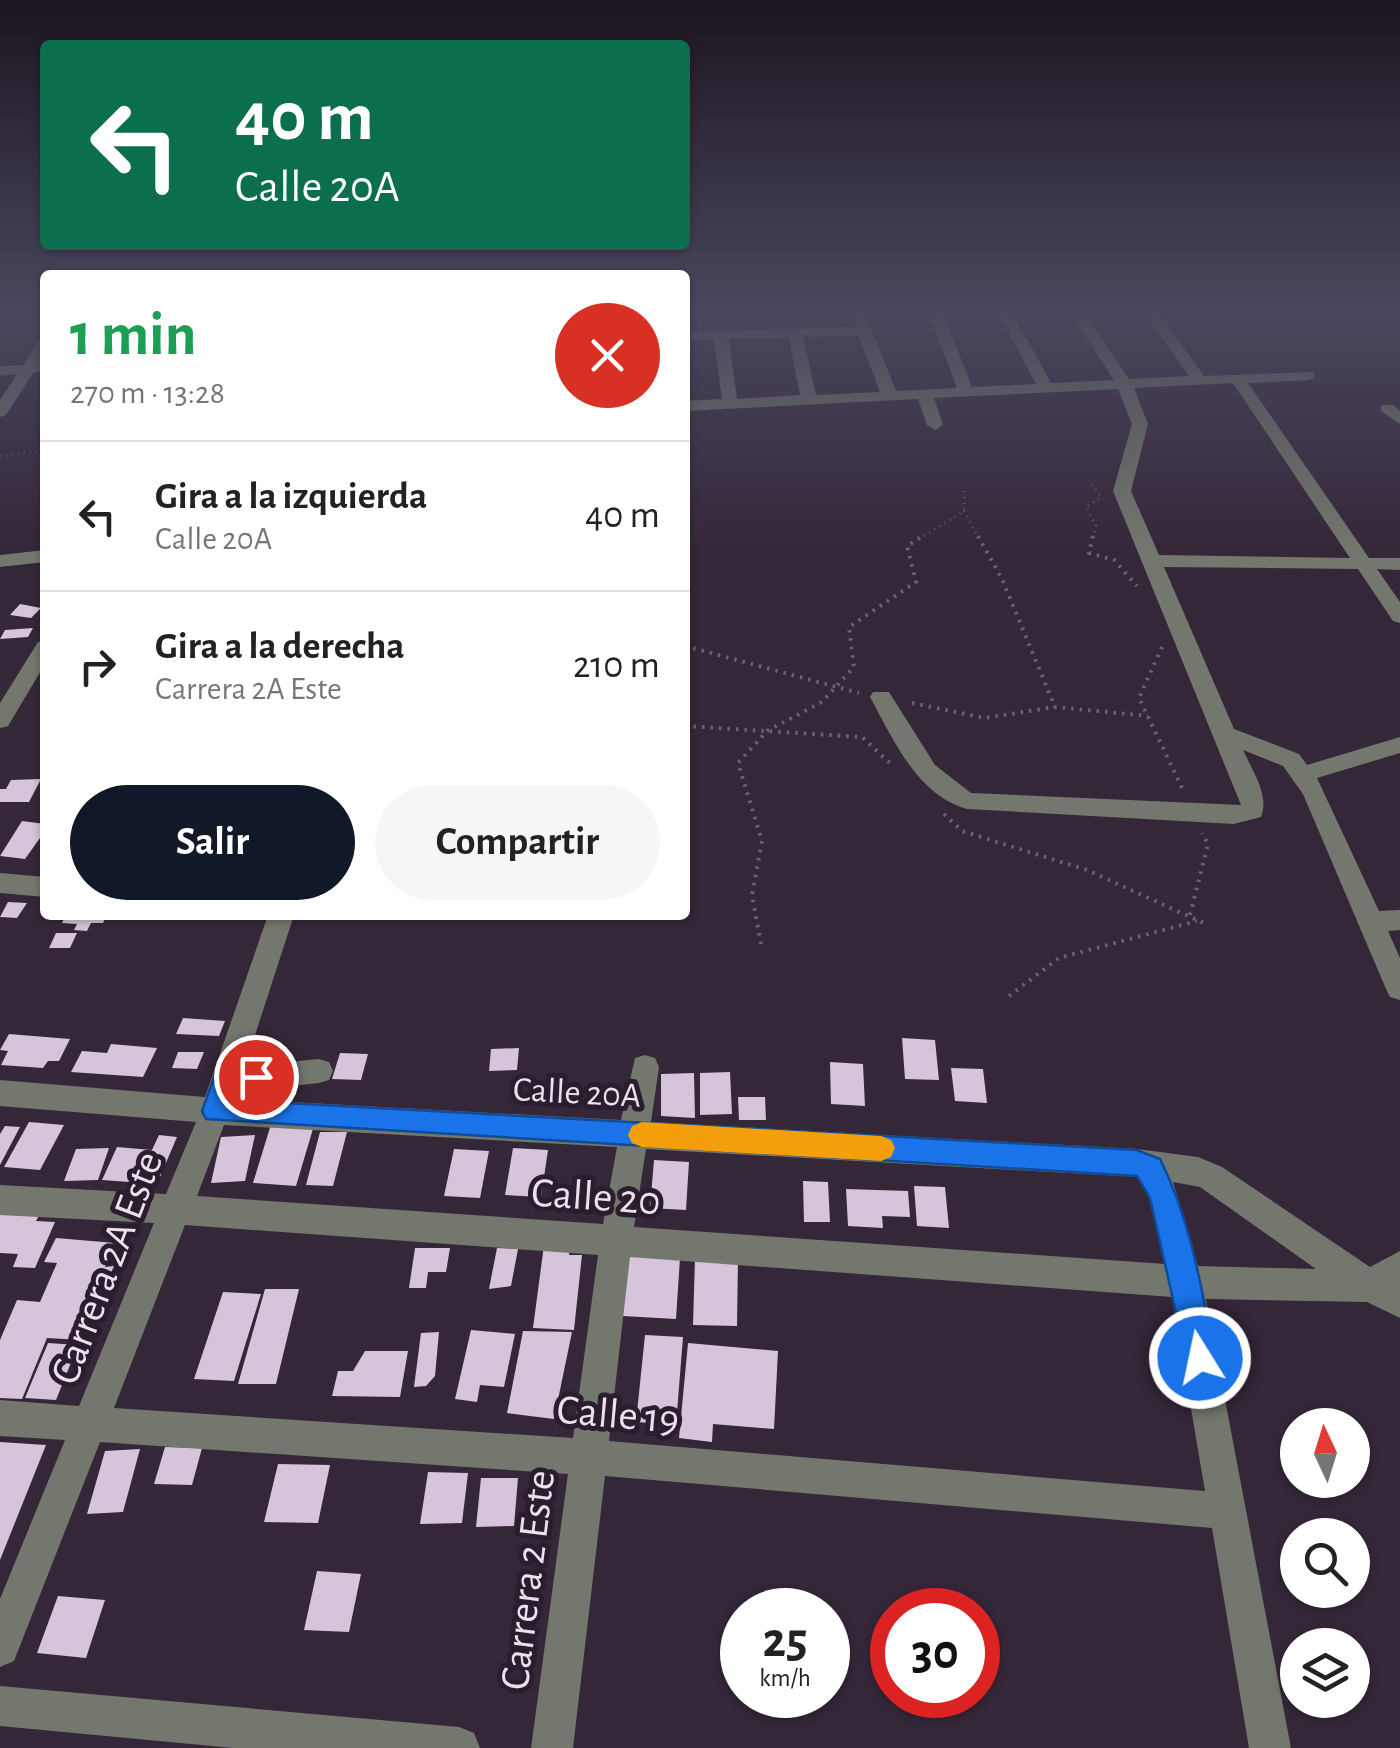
<!DOCTYPE html>
<html lang="es">
<meta charset="utf-8">
<style>
:root{--surface:#fff;--page:#f6f6f6;--text:#222;--muted:#767676;--line:#e0e0e0;--accent:#111827}
body{margin:0;font-family:"Alegreya Sans",sans-serif;background:var(--page);color:var(--text);height:100vh;display:flex;flex-direction:column;font-size:38px;white-space:nowrap}
*{box-sizing:border-box;margin:0}
p{font-size:32px;color:var(--muted)}
.icon{flex:none;width:55px;height:55px;fill:none;stroke:currentColor;stroke-width:2;stroke-linecap:round;stroke-linejoin:round}
.map{position:relative;flex:1;overflow:hidden}
.details{position:absolute;left:40px;top:270px;width:650px;height:650px;display:flex;flex-direction:column;background:var(--surface);border-radius:10px;box-shadow:0 2px 8px #0004}
.details>*{flex:none}
.banner{position:absolute;left:40px;top:40px;width:650px;height:210px;border-radius:10px;box-shadow:0 2px 8px #0004;background:#0b6e4f;color:#fff;overflow:hidden}
.needle{width:65px;rotate:356deg}
.tools{position:absolute;left:1280px;top:1408px;display:grid;gap:20px}
.tools a{display:grid;place-items:center;width:90px;height:90px;border-radius:50%;background:var(--surface);box-shadow:0 2px 8px #0004;font-size:50px}
.speed{position:absolute;left:720px;top:1588px;display:flex;gap:20px;font-size:50px;font-weight:700;text-align:center}
.speed>*{display:grid;place-content:center;width:130px;height:130px;border-radius:50%;background:var(--surface);box-shadow:0 2px 8px #0004;line-height:1}
.speed small{font-size:25px;font-weight:400}
.speed .limit{border:15px solid #d22;background:#fff;color:#111}
.pin{position:absolute;display:grid;place-items:center;width:85px;height:85px;color:#fff;margin:-42px;border:5px solid #fff;border-radius:50%;box-shadow:0 2px 10px #0007}
.me{position:absolute;width:110px;margin:-55px;rotate:350deg;stroke-linejoin:round;filter:drop-shadow(0 0 8px #0008)}
.turn{display:flex;align-items:center;gap:35px;height:210px;padding:0 30px;font-size:45px}
.turn .icon{width:130px;height:130px;stroke-width:2.5}
.turn b{display:block;font-size:70px;line-height:85px}
.round{display:grid;place-items:center;flex:none;width:105px;height:105px;border-radius:52px;background:var(--page)}
.overview{display:flex;align-items:center;justify-content:space-between;height:170px;padding:0 30px}
h1{font-size:60px;font-weight:700;line-height:75px;color:#1e9e55}
.primary-button{display:flex;gap:20px;margin-top:auto;padding:20px 30px}
.primary-button a{flex:1;height:115px;border-radius:60px;background:var(--accent);color:#fff;font-size:40px;font-weight:700;line-height:115px;text-align:center}
.primary-button a+a{background:var(--page);color:var(--text)}
ul{padding:0;list-style:none}
li{display:flex;align-items:center;gap:30px;height:150px;padding:0 30px;border-top:2px solid var(--line)}
li div{flex:1}
li b{display:block;font-size:38px}
li em{font-style:normal}
.map>svg:first-child{display:block}
.building{fill:#d5c4da}
.lines{fill:none;stroke-linecap:round;stroke-linejoin:round}
.path-far1{stroke:#6d6170;stroke-width:2.5;stroke-dasharray:1 5;stroke-linecap:butt}
.path{stroke:#6d6170;stroke-width:4;stroke-dasharray:2.5 6;stroke-linecap:butt}
.minor{fill:#74776d;fill-rule:evenodd}
.route{fill:#1a73e8;stroke:#114b97;stroke-width:2.5}
.slow{fill:#f59e0b}
.labels{text-anchor:middle;dominant-baseline:central;stroke-width:10;stroke-linejoin:round;paint-order:stroke}
.street-label{font-size:35px;fill:#eae1ec;stroke:#2a1d2e}
.near-street-label{font-size:42px;fill:#eae1ec;stroke:#2a1d2e}
</style>
<div class="map">
<svg width="1400" height="1748" viewBox="0 0 1400 1748">
<rect width="100%" height="100%" fill="#342738"/>
<path class="building" d="M20 604 41 608 31 618 10 615Z
M33 628 28 637 0 639 5 630Z
M41 779 29 802H0V789H6L11 780Z
M22 821 45 824V831L25 859 0 856Z
M8 902 27 903 17 918 0 917Z
M66 915H107L103 923H91L87 931 74 930 77 924 62 923Z
M56 933H77L70 948H49Z
M183 1018 225 1021 219 1036 176 1034Z
M9 1034 70 1039 59 1061H48L43 1068 1 1065 8 1051 0 1050Z
M902 1038 935 1040 939 1080 905 1079Z
M111 1044 157 1048 143 1077 71 1072 82 1051 107 1053Z
M519 1048 517 1070 489 1071 491 1049Z
M178 1052H204L197 1069 172 1068Z
M340 1053 368 1054 361 1080 332 1079Z
M830 1062 863 1064 865 1106 831 1104Z
M951 1068 983 1069 987 1103 955 1101Z
M730 1072 732 1114 700 1115V1073Z
M694 1073 695 1118 661 1116V1074Z
M738 1097H765L766 1120H739Z
M272 1121 315 1122 296 1186 253 1183Z
M29 1122 64 1125 40 1170 4 1167Z
M5 1126 20 1127 0 1165V1134Z
M320 1132H347L333 1186 306 1185Z
M159 1135 177 1137 157 1184 102 1180 117 1147 152 1150Z
M255 1135 245 1181 211 1183 221 1137Z
M109 1148 98 1180 64 1181 76 1149Z
M513 1148 548 1150 541 1197 505 1195Z
M454 1149 489 1151 480 1198 444 1196Z
M654 1160 689 1162 686 1210 650 1208Z
M803 1181 828 1182 830 1222H804Z
M914 1186 945 1187 949 1228 917 1226Z
M846 1189 908 1191 910 1217 882 1216 883 1228 848 1226Z
M0 1212H41L36 1221 55 1222 35 1268 13 1267 18 1254 0 1253Z
M56 1238 115 1243 105 1267 114 1266 81 1340 47 1338 22 1399 0 1398V1340L17 1300 40 1302 57 1263 44 1262Z
M544 1245 570 1246 569 1255H582L574 1330 533 1328Z
M415 1248H450L446 1272H428L426 1288H409Z
M497 1248 518 1249 511 1286 489 1289Z
M628 1256 680 1258 676 1319 623 1316Z
M695 1257 738 1258 737 1326 693 1325Z
M265 1289H299L276 1384H238Z
M223 1292 261 1294 234 1381 194 1379Z
M471 1330 515 1334 504 1387 480 1385 477 1402 455 1399Z
M523 1331 572 1332 554 1419 507 1413Z
M439 1332 435 1376 426 1386 414 1387 421 1333Z
M645 1335 683 1337 676 1425 636 1422Z
M48 1343 78 1345 56 1400 25 1398Z
M688 1343 778 1351 774 1429 713 1424 712 1442 679 1438Z
M365 1351H408L400 1397 332 1396 338 1371H353Z
M0 1442 46 1445 0 1560Z
M165 1447 202 1448 192 1485 154 1484Z
M140 1449 123 1512 87 1514 105 1451Z
M278 1464 330 1465 318 1523 264 1522Z
M428 1472 468 1473 462 1523 420 1524Z
M481 1478H518L514 1526 476 1527Z
M317 1571 361 1574 349 1632 304 1630Z
M58 1596 105 1600 86 1658 37 1653Z"/>
<g class="lines">
<path class="path-far1" d="M0 456 45 450
M1088 480 1101 497 1086 507 1096 526 1093 539
M964 511 979 539
M919 539 964 511 965 487"/>
<path class="path" d="M978 536 1002 579 1055 707 1148 716
M1093 536 1089 553 1114 560 1137 586
M685 646 859 693
M1162 647 1139 698 1184 792
M912 703 985 718 1055 707
M685 726 862 737 893 766
M944 814 962 831 1087 870 1208 925
M1190 915 1208 844 1202 833
M761 944 752 895 762 841 738 763 767 731 822 702 854 667 849 627 916 582 907 546 923 536
M1009 996 1059 958 1197 921"/>
<path class="minor" d="M685 308H704L685 313Z
M849 308H863L896 391 957 388 927 308H941L972 387 1036 384 996 308H1010L1051 383 1114 380 1067 308H1081L1129 379 1189 376 1141 308H1155L1204 376 1314 372V378L1309 380 1248 383 1369 558H1400V570L1377 569 1400 602V623L1393 621 1358 569 1164 567 1234 729 1299 754 1307 765 1400 737V753L1317 778 1379 911 1400 910V930L1388 931 1400 958V1000L1390 997 1386 989 1303 794 1283 766 1243 750C1252 770 1270 796 1261 817L1234 824 967 809C917 795 893 739 870 697L873 692H889L935 765 971 793 1241 805 1113 491 1132 424 1118 389 934 398 943 425 935 430 927 425 918 399 685 411V401L722 399 714 340H685V332L856 327ZM859 336 880 392 816 395 803 337ZM789 338 800 395 737 399 729 339ZM1233 383 1350 558 1159 555 1131 491 1148 424 1134 388Z
M45 339V355L39 363 45 365V371L33 373 6 415 0 417V400L17 374 0 376V366L23 365 40 340Z
M1381 405H1393L1400 411V424L1381 411Z
M45 550V562L0 567V555Z
M45 641V664L8 726 0 728V703L38 642Z
M0 873 45 877V897L0 893Z
M268 915H294L245 1066 319 1059 329 1062 333 1071 329 1080 319 1083 236 1092 234 1099 621 1120 635 1058 645 1055 655 1058 659 1067 651 1122 1137 1149 1198 1157 1222 1167 1370 1267 1400 1251V1318L1367 1302 1206 1299 1291 1748H1249L1212 1528 605 1476 573 1748H531L568 1474 100 1442 14 1661 0 1667V1599L65 1440 0 1436V1400L79 1406 154 1223 0 1215V1185L166 1194 196 1122 0 1106V1080L205 1097ZM224 1125 617 1147 603 1224 197 1196ZM646 1149 1139 1177 1149 1198 1165 1264 634 1227ZM1173 1182 1200 1187 1316 1269 1198 1266ZM185 1225 598 1255 573 1438 114 1408ZM630 1257 1172 1297 1205 1491 609 1441Z
M0 1686 459 1727 474 1733 480 1748H233L0 1726Z"/>
</g>
<linearGradient id="sky" x2="0" y2="1"><stop stop-color="#1d151f"/><stop offset="0.56" stop-color="#4a475e"/><stop offset="1" stop-color="#4a475e" stop-opacity="0"/></linearGradient>
<rect width="1400" height="552" fill="url(#sky)"/>
<path class="route" d="M256 1066 266 1069 269 1077 266 1085 235 1091 232 1100 1137 1150 1160 1159C1191 1221 1202 1290 1215 1358L1211 1370 1200 1374 1189 1370 1150 1198 1137 1176 206 1119 202 1111 216 1072Z"/>
<path class="slow" d="M642 1122 881 1136 891 1140 895 1148 891 1157 881 1161 642 1147 632 1143 628 1135 632 1126Z"/>
<g class="labels">
<g class="street-label">
<text transform="translate(577 1093) rotate(3)">Calle 20A</text>
</g>
<g class="near-street-label">
<text transform="translate(596 1197) rotate(4)">Calle 20</text>
<text transform="translate(107 1268) rotate(-69)">Carrera 2A Este</text>
<text transform="translate(618 1415) rotate(5)">Calle 19</text>
<text transform="translate(528 1580) rotate(-83)">Carrera 2 Este</text>
</g>
</g>
</svg>
<div class="tools">
<a><svg class="needle" viewBox="-14 -14 28 28"><path d="M0-13l5 13h-10z" fill="#e53935"/><path d="M0 13l5-13h-10z" fill="#767676"/></svg></a>
<a><svg class="icon" aria-label="search" viewBox="0 0 24 24"><circle cx="10" cy="10" r="6"/><path d="M15 15l6 6"/></svg></a>
<a><svg class="icon" aria-label="layers" viewBox="0 0 24 24"><path d="M12 4l9 5-9 5-9-5zM3 14l9 5 9-5"/></svg></a>
</div>
<div class="speed"><div>25<small>km/h</small></div><div class="limit">30</div></div>
<div class="pin" style="left:256px;top:1077px;background:#d93025"><svg class="icon" aria-label="arrive" viewBox="0 0 24 24"><path d="M6 21V4h12l-3 4 3 4H6"/></svg></div>
<svg class="me" style="left:1200px;top:1358px" viewBox="-20 -20 40 40"><circle r="17" fill="#1a73e8" stroke="#fff" stroke-width="3"/><path d="M0-11L8 9 0 5-8 9z" fill="#fff"/></svg>
<div class="banner">
<div class="turn"><svg class="icon" aria-label="left" viewBox="0 0 24 24"><path d="M17 20v-9H6M10 6l-5 5 5 5"/></svg><div><b>40 m</b>Calle 20A</div></div>
</div>
<section class="details">
<div class="overview"><div><h1>1 min</h1><p>270 m · 13:28</p></div><a class="round" style="background:#d93025;color:#fff"><svg class="icon" aria-label="close" viewBox="0 0 24 24"><path d="M6 6l12 12M18 6L6 18"/></svg></a></div>
<ul>
<li><svg class="icon" aria-label="left" viewBox="0 0 24 24"><path d="M17 20v-9H6M10 6l-5 5 5 5"/></svg><div><b>Gira a la izquierda</b><p>Calle 20A</p></div><em>40 m</em></li>
<li><svg class="icon" aria-label="right" viewBox="0 0 24 24"><path d="M7 20v-9h11M14 6l5 5-5 5"/></svg><div><b>Gira a la derecha</b><p>Carrera 2A Este</p></div><em>210 m</em></li>
</ul>
<div class="primary-button"><a>Salir</a><a>Compartir</a></div>
</section>
</div>
